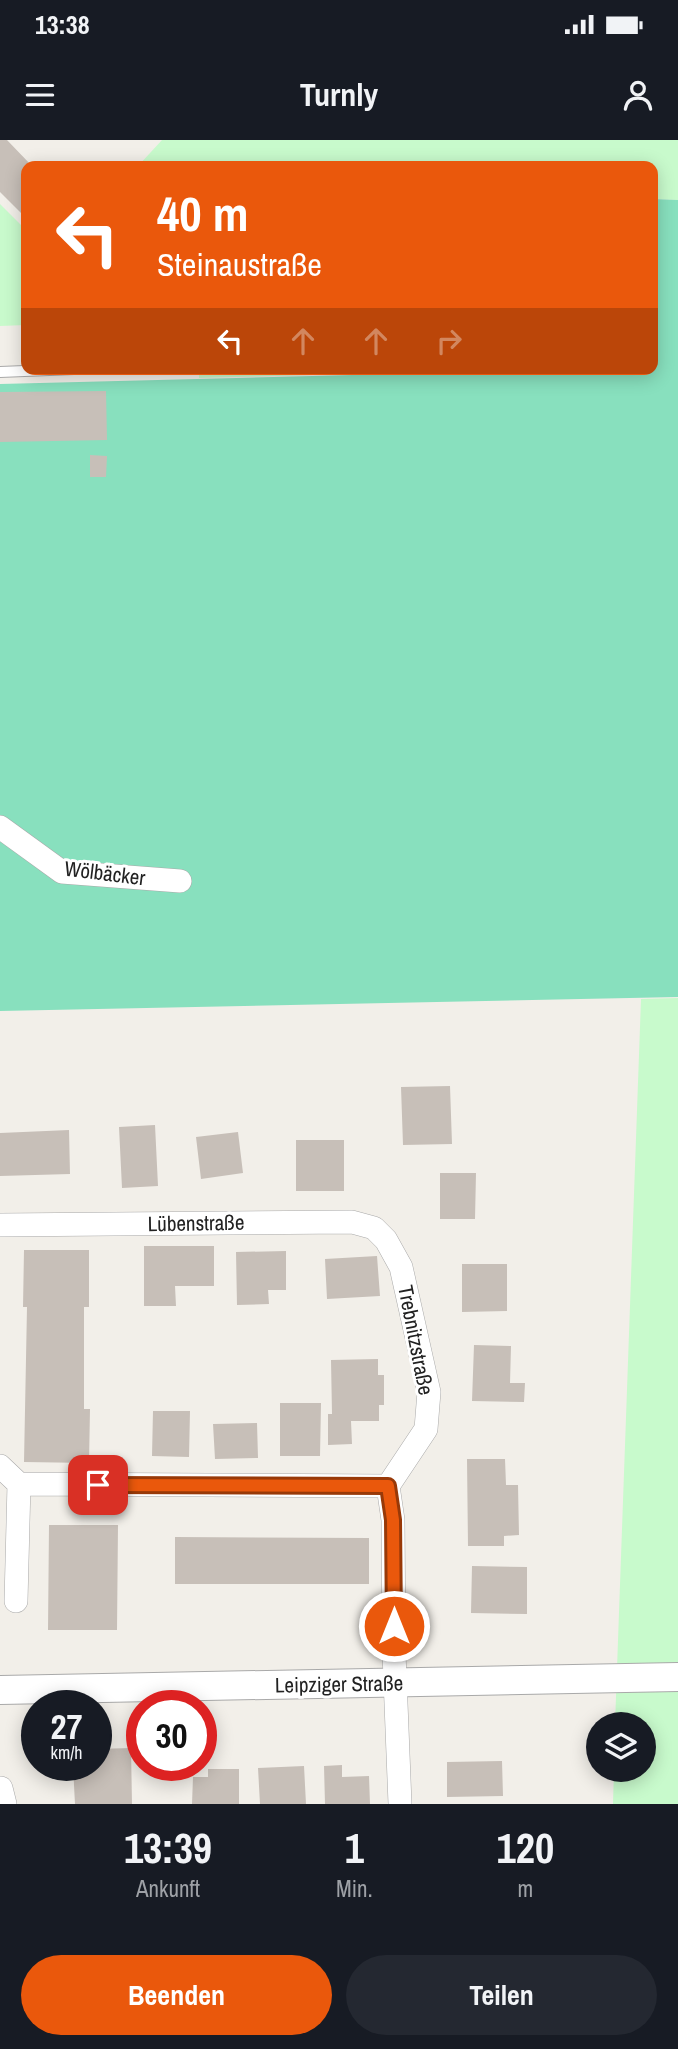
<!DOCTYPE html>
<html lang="de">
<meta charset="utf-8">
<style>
:root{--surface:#171b24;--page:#242831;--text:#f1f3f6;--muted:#9ea1a6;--accent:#ea580c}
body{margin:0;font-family:"Archivo Narrow",sans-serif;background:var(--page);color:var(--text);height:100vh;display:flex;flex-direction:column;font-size:26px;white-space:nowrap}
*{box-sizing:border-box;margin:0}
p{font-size:23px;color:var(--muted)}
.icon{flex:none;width:38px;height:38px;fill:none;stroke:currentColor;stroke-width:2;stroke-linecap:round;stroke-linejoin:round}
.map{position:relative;height:1664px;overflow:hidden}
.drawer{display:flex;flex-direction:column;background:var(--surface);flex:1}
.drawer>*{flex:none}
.hud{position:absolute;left:21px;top:21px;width:637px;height:214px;border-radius:14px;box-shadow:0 4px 18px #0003;background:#ea580c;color:#fff;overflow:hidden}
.controls{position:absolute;left:586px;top:1572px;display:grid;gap:14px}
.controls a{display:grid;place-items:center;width:70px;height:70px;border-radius:50%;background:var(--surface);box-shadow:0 4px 18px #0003;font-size:35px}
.speed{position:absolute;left:21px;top:1550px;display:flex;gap:14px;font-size:35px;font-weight:700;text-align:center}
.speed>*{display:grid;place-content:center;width:91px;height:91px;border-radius:50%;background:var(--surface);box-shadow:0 4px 18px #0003;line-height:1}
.speed small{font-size:18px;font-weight:400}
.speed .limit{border:10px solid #d22;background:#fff;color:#111}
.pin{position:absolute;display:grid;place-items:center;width:60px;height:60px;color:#fff;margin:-30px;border-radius:14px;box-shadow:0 4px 10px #0006}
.me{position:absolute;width:77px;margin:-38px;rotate:0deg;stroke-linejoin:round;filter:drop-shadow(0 0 5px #0008)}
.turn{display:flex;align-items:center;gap:24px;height:147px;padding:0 21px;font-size:32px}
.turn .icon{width:91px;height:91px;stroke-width:2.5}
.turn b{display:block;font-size:49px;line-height:60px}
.lanes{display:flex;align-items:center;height:66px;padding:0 21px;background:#0003;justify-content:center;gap:35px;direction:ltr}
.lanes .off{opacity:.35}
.eta{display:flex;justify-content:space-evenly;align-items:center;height:119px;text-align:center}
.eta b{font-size:42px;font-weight:700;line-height:49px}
.primary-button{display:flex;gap:14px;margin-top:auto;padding:14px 21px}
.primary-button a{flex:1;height:80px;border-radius:42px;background:var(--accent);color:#fff;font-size:28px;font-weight:700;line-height:80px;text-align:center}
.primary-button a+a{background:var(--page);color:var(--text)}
.status{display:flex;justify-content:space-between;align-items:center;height:49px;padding:0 35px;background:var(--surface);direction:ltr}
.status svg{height:19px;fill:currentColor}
header{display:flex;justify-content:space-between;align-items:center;height:91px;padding:0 21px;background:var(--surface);font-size:32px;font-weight:700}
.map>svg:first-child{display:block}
.park{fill:#c8facc}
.pitch{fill:#88e0be}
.building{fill:#c7bfb8}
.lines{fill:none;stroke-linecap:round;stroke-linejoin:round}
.service-casing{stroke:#a9a9a9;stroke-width:12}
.minor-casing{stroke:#a9a9a9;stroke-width:24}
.tertiary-casing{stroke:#a9a9a9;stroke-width:30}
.service{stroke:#fff;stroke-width:10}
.minor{stroke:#fff;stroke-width:23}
.tertiary{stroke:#fff;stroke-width:28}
.route-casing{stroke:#983908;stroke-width:18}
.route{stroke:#ea580c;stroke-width:12}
.labels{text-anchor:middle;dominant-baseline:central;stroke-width:6;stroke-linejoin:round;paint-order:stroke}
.street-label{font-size:21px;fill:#222;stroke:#fff}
</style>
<div class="status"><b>13:38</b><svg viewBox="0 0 49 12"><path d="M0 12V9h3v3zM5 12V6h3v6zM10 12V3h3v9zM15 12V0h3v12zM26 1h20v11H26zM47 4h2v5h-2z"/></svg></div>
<header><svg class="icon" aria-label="menu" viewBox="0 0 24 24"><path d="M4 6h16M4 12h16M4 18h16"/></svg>Turnly<svg class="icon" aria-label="person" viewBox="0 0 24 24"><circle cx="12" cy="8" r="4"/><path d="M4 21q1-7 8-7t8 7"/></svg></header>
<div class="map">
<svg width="678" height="1664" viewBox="0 0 678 1664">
<rect width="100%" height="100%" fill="#f2efe9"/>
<path class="park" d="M162 0H678V60L653 59V26H138Z
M0 64 26 90V185L0 186Z
M199 229H469V231L199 238Z
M678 858V1664H613L614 1629H644V1584H615L641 859Z"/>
<path class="pitch" d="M653 59 678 60V857L0 871V244L469 232 470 229H653Z"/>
<path class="building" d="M0 0H7L32 26H26V78L0 52Z
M106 251 107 300 0 302V252Z
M90 315 107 316 106 337H90Z
M450 946 452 1004 403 1005 401 947Z
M155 985 158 1046 122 1048 119 987Z
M69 990 70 1034 0 1036V993Z
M238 992 243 1033 201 1039 196 997Z
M296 1000H344V1051H296Z
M440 1033H476L475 1079H440Z
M144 1106H214V1146H175L176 1166H144Z
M24 1110H89V1167H84V1269H90L89 1323 24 1322 27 1167H23Z
M286 1111V1150H268L269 1164 237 1165 236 1112Z
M377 1116 380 1156 327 1159 325 1119Z
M462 1124H507V1171L462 1172Z
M474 1205 511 1206 510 1243H525L524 1262 472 1261Z
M378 1219V1235H384V1265H379V1281H351L352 1304 328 1305V1274H332L331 1220Z
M280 1263H321L320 1316H280Z
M153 1271H190L189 1317 152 1316Z
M257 1283 258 1318 215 1319 213 1284Z
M467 1319H505L506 1345H518L519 1395 504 1396V1406H468Z
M49 1385H118L117 1490H48Z
M175 1397 369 1398V1444H175Z
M472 1426 527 1427V1474L471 1473Z
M131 1608 132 1664H75L73 1626H96V1609Z
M502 1621 503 1656 447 1657V1622Z
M342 1625V1637L369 1636 370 1664H325L324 1626Z
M304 1626 306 1664H260L258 1628Z
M208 1629H239V1664H192L193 1637H208Z"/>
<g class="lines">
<g class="service-casing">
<path id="service" d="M0 232 74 229"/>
</g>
<g class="minor-casing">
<path id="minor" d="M0 687 62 732 180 741
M0 1085 352 1082 374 1088 386 1100 401 1127 429 1252 426 1289 388 1346 393 1380 394 1513 400 1664
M0 1326 19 1344 16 1461
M19 1344 388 1346
M1 1648 5 1664"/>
</g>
<g class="tertiary-casing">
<path id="tertiary" d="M0 1550 678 1537"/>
</g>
<use href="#service" class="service"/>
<use href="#minor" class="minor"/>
<use href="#tertiary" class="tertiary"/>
</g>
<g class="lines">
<g class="route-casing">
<path id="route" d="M98 1345 388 1346 393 1380 394 1486"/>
</g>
<use href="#route" class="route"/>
</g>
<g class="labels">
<g class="street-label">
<text transform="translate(105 733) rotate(7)">Wölbäcker</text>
<text transform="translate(196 1083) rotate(-1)">Lübenstraße</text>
<text transform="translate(416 1200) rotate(79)">Trebnitzstraße</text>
<text transform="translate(339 1544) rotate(-1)">Leipziger Straße</text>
</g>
</g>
</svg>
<div class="controls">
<a><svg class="icon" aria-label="layers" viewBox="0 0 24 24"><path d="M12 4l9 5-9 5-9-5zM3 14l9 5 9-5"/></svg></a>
</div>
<div class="speed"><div>27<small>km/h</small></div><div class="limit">30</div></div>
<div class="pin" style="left:98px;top:1345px;background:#d93025"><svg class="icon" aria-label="arrive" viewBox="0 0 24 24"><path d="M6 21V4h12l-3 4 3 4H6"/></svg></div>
<svg class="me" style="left:394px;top:1486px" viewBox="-20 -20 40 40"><circle r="17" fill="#ea580c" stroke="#fff" stroke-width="3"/><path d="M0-11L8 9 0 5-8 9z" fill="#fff"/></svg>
<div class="hud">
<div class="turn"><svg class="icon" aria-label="left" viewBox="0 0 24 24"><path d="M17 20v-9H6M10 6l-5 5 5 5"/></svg><div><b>40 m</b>Steinaustraße</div></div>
<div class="lanes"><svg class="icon" aria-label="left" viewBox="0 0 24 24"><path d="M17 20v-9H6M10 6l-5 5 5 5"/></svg><svg class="icon off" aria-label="ahead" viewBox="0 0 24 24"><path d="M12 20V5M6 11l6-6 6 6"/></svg><svg class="icon off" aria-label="ahead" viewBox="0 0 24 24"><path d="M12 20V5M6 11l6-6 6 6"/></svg><svg class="icon off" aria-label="right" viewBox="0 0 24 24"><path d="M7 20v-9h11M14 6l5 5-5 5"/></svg></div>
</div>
</div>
<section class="drawer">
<div class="eta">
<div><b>13:39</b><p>Ankunft</p></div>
<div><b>1</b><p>Min.</p></div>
<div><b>120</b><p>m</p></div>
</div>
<div class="primary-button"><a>Beenden</a><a>Teilen</a></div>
</section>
